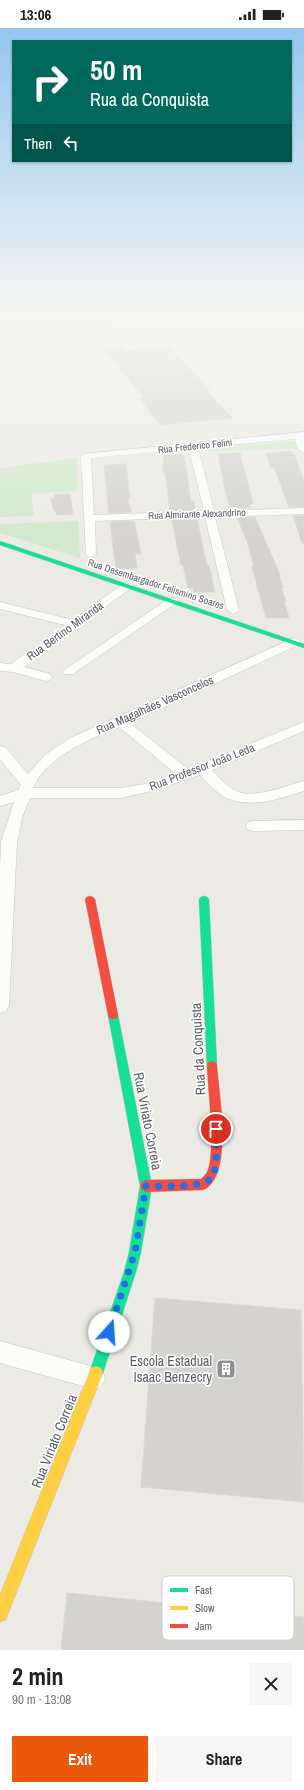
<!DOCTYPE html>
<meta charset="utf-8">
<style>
:root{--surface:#fff;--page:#f6f6f6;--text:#202124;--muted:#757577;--accent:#ea580c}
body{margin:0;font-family:"Archivo Narrow",sans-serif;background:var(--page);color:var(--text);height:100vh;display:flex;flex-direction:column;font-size:15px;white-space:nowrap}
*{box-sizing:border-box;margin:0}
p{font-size:13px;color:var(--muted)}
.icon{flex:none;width:22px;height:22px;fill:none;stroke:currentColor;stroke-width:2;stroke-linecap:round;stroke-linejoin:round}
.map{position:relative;height:1622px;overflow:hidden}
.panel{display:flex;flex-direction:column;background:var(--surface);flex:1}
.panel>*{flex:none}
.banner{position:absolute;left:12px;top:12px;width:280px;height:122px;border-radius:0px;box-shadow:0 1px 3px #0004;background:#00695c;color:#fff;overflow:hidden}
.pin{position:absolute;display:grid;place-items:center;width:34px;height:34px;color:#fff;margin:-17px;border:2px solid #fff;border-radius:50%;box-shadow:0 1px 4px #0007}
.me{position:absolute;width:44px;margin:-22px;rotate:19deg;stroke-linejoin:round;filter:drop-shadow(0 0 3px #0008)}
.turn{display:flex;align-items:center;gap:14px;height:84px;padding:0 12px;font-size:18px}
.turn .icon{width:52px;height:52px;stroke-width:2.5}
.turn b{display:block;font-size:28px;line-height:34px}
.then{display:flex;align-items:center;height:38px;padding:0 12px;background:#0003;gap:8px;font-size:15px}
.round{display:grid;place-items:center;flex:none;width:42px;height:42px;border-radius:0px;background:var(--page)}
.summary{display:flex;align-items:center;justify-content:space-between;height:68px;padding:0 12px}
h1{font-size:24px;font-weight:700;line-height:30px}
.primary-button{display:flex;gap:8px;margin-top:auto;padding:8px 12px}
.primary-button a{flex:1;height:46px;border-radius:0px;background:var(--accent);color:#fff;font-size:16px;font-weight:700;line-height:46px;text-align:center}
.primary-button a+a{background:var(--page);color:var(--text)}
.status{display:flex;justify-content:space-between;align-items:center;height:28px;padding:0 20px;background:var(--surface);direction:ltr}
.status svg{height:11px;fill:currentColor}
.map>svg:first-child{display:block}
.industrial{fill:#dedbd7}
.green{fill:#d2e9cd}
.building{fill:#d4d3cf;stroke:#dad8d4}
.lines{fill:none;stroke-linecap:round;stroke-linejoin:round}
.street-casing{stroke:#c7c7c6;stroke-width:1}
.fast-casing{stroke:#c7c8c6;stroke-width:1}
.slow-casing{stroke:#c7c8c6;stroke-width:1}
.jam-casing{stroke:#c7c8c6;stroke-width:1}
.street{fill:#fcfcfb;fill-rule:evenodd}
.fast{fill:#16e098;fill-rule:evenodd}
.slow{fill:#ffcf43;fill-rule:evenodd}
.jam{fill:#f24e42;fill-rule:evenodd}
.route{stroke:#1a73e8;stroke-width:7;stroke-dasharray:0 12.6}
.labels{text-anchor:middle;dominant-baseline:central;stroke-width:3;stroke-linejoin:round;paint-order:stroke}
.far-street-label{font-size:10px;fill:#5a5f64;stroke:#fff}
.street-label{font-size:12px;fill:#5a5f64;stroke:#fff}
.near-street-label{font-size:14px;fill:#5a5f64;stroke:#fff}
.near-poi-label{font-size:14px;fill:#5a5f64;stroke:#fff;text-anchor:end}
.key{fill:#fff;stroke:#cecfd0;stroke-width:1}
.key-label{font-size:11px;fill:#5a5f64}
</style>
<div class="status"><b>13:06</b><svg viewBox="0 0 49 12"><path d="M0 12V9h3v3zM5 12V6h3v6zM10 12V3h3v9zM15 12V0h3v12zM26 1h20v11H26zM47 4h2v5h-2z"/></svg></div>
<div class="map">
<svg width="304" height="1622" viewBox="0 0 304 1622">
<rect width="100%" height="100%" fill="#ebeae4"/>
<path class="industrial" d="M0 284H143L135 290 122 295 104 298 0 305Z"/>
<path class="green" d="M294 413H296L297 421 208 423V421Z
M77 430V463L31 466 34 488 0 489V440Z
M78 493 80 530 0 505V496Z"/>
<path class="building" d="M167 317 201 352 210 362 207 363 232 390 160 397 140 371 144 370 104 321 121 319 125 323Z
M291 423 292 426H294L304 453V479H289L278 449 274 439 271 440 266 426Z
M240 425 253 476H250L251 480H230L225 461 218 426Z
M163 427H184L191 473H194L195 482 170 483 166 451 162 437H164Z
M126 436 130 471H128L131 484 109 485 104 437Z
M70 466 73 486 57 487 56 483H54L51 470H55L54 467Z
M293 488H304V515H302Z
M255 489 280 547H279L283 560H281L286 573H284L289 590H266L252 539H254L247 513 237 490Z
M197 491 207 538H209L215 564H194L193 560H188L183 537H181L172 492Z
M134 493 141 526H135L137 540 116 541 110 494Z
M155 1270 301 1282 304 1474 141 1459Z
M67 1565 304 1589V1622H61Z"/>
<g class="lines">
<g class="street-casing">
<path id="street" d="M304 404V425L299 422 295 411 198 420 214 483 304 480V486L215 489 239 582 237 584 233 586 227 582 205 489 95 493 96 527 91 530 86 527 81 428 83 426ZM189 421 204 483 94 487 91 430Z
M127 555 131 556 133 558 131 560 24 639 50 646 52 649 50 652 46 653 13 644 0 643V635L11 636 65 597 0 581V574L73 592 123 556Z
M172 570 176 571 178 573 176 575 73 646H65L63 643 168 571Z
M294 610 298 611 300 614 298 617 130 695 188 741 304 694V703L212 742C219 749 226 758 236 763 254 771 286 758 304 753V763C279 771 247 782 223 768 214 762 207 754 200 747L152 763 120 770H30L23 787 17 814 9 978 6 983 0 985V838L1 814 14 774 0 778V768L18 762 21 757 0 731V718L5 719 28 746 45 727 70 710ZM119 699 175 745 145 756 120 760H33C45 730 91 710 119 699Z
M304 792V802L253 803 248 802 246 798 248 794 253 793Z
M0 1313 94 1339 102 1342 105 1350 102 1358 94 1361 0 1335Z"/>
</g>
<g class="fast-casing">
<path id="fast" d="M0 513 304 616V620L0 517Z
M204 868 207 869 209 871 217 1038 216 1041 212 1043 208 1041 207 1038 199 871 201 869Z
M113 983 117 984 118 987 152 1158 141 1224 136 1244 103 1345 101 1350 96 1352 91 1350 89 1345 124 1244 129 1224 140 1158 108 987 109 984Z"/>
</g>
<g class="slow-casing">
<path id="slow" d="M96 1338 101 1340 103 1345 8 1586 6 1592 0 1594V1567L91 1340Z"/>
</g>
<g class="jam-casing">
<path id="jam" d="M90 868 93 869 95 871 118 987 117 990 113 991 109 990 108 987 85 871 87 869Z
M212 1033 216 1035 217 1038C219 1065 234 1150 203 1162L146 1164 142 1162 140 1158 142 1154 146 1152 201 1151C203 1149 206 1146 207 1144 216 1126 208 1061 207 1038L208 1035Z"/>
</g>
<use href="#street" class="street"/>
<use href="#fast" class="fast"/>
<use href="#slow" class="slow"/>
<use href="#jam" class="jam"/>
</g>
<linearGradient id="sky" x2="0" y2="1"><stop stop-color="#94c6ee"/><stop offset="0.56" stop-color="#f6f6f3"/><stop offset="1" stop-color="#f6f6f3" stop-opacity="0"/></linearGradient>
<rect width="304" height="511" fill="url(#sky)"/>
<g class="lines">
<path class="route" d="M109 1304 135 1224 146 1158C161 1158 201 1161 211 1150 219 1142 216 1113 216 1101"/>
</g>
<defs>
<g id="building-square" transform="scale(1)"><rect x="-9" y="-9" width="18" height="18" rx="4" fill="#8d9091" stroke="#fff"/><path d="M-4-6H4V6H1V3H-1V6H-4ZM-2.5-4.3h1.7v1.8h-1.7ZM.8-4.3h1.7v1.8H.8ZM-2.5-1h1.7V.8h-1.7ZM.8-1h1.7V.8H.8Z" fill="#fff"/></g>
</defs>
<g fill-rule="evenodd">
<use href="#building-square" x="226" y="1341"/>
</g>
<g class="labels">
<g class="far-street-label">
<text transform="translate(195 418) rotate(-6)">Rua Frederico Felini</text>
<text transform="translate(197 486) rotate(-2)">Rua Almirante Alexandrino</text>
<text transform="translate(156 556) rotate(18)">Rua Desembargador Felismino Soares</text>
</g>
<g class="street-label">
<text transform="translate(65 603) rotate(-36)">Rua Bertino Miranda</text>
<text transform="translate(155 677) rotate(-24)">Rua Magalhães Vasconcelos</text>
<text transform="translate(202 739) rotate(-21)">Rua Professor João Leda</text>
</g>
<g class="near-street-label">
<text transform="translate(198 1021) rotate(-93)">Rua da Conquista</text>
<text transform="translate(148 1093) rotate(79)">Rua Viriato Correia</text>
<text transform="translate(54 1413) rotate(-68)">Rua Viriato Correia</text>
</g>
<g class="near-poi-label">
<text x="212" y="1333">Escola Estadual<tspan x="212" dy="16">Isaac Benzecry</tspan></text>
</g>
</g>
<rect x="162" y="1548" width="132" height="64" rx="6" class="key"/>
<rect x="170" y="1560" width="18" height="4" fill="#16e098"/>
<rect x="170" y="1578" width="18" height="4" fill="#ffcf43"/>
<rect x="170" y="1596" width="18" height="4" fill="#f24e42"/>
<g class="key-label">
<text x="195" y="1566">Fast</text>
<text x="195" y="1584">Slow</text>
<text x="195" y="1602">Jam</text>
</g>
</svg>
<div class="pin" style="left:216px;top:1101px;background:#d93025"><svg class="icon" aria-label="arrive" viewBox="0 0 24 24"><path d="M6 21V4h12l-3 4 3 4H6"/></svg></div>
<svg class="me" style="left:109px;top:1304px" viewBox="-20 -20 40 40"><circle r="19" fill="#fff"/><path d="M0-13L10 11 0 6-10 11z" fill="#1a73e8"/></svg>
<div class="banner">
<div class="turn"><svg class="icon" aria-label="right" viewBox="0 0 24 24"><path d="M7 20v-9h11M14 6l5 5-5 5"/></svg><div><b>50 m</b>Rua da Conquista</div></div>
<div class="then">Then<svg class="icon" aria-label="left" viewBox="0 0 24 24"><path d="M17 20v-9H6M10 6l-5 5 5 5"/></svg></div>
</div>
</div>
<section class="panel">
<div class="summary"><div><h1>2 min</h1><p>90 m · 13:08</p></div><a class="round"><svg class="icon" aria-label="close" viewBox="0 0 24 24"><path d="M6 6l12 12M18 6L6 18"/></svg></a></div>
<div class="primary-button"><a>Exit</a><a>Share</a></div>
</section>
